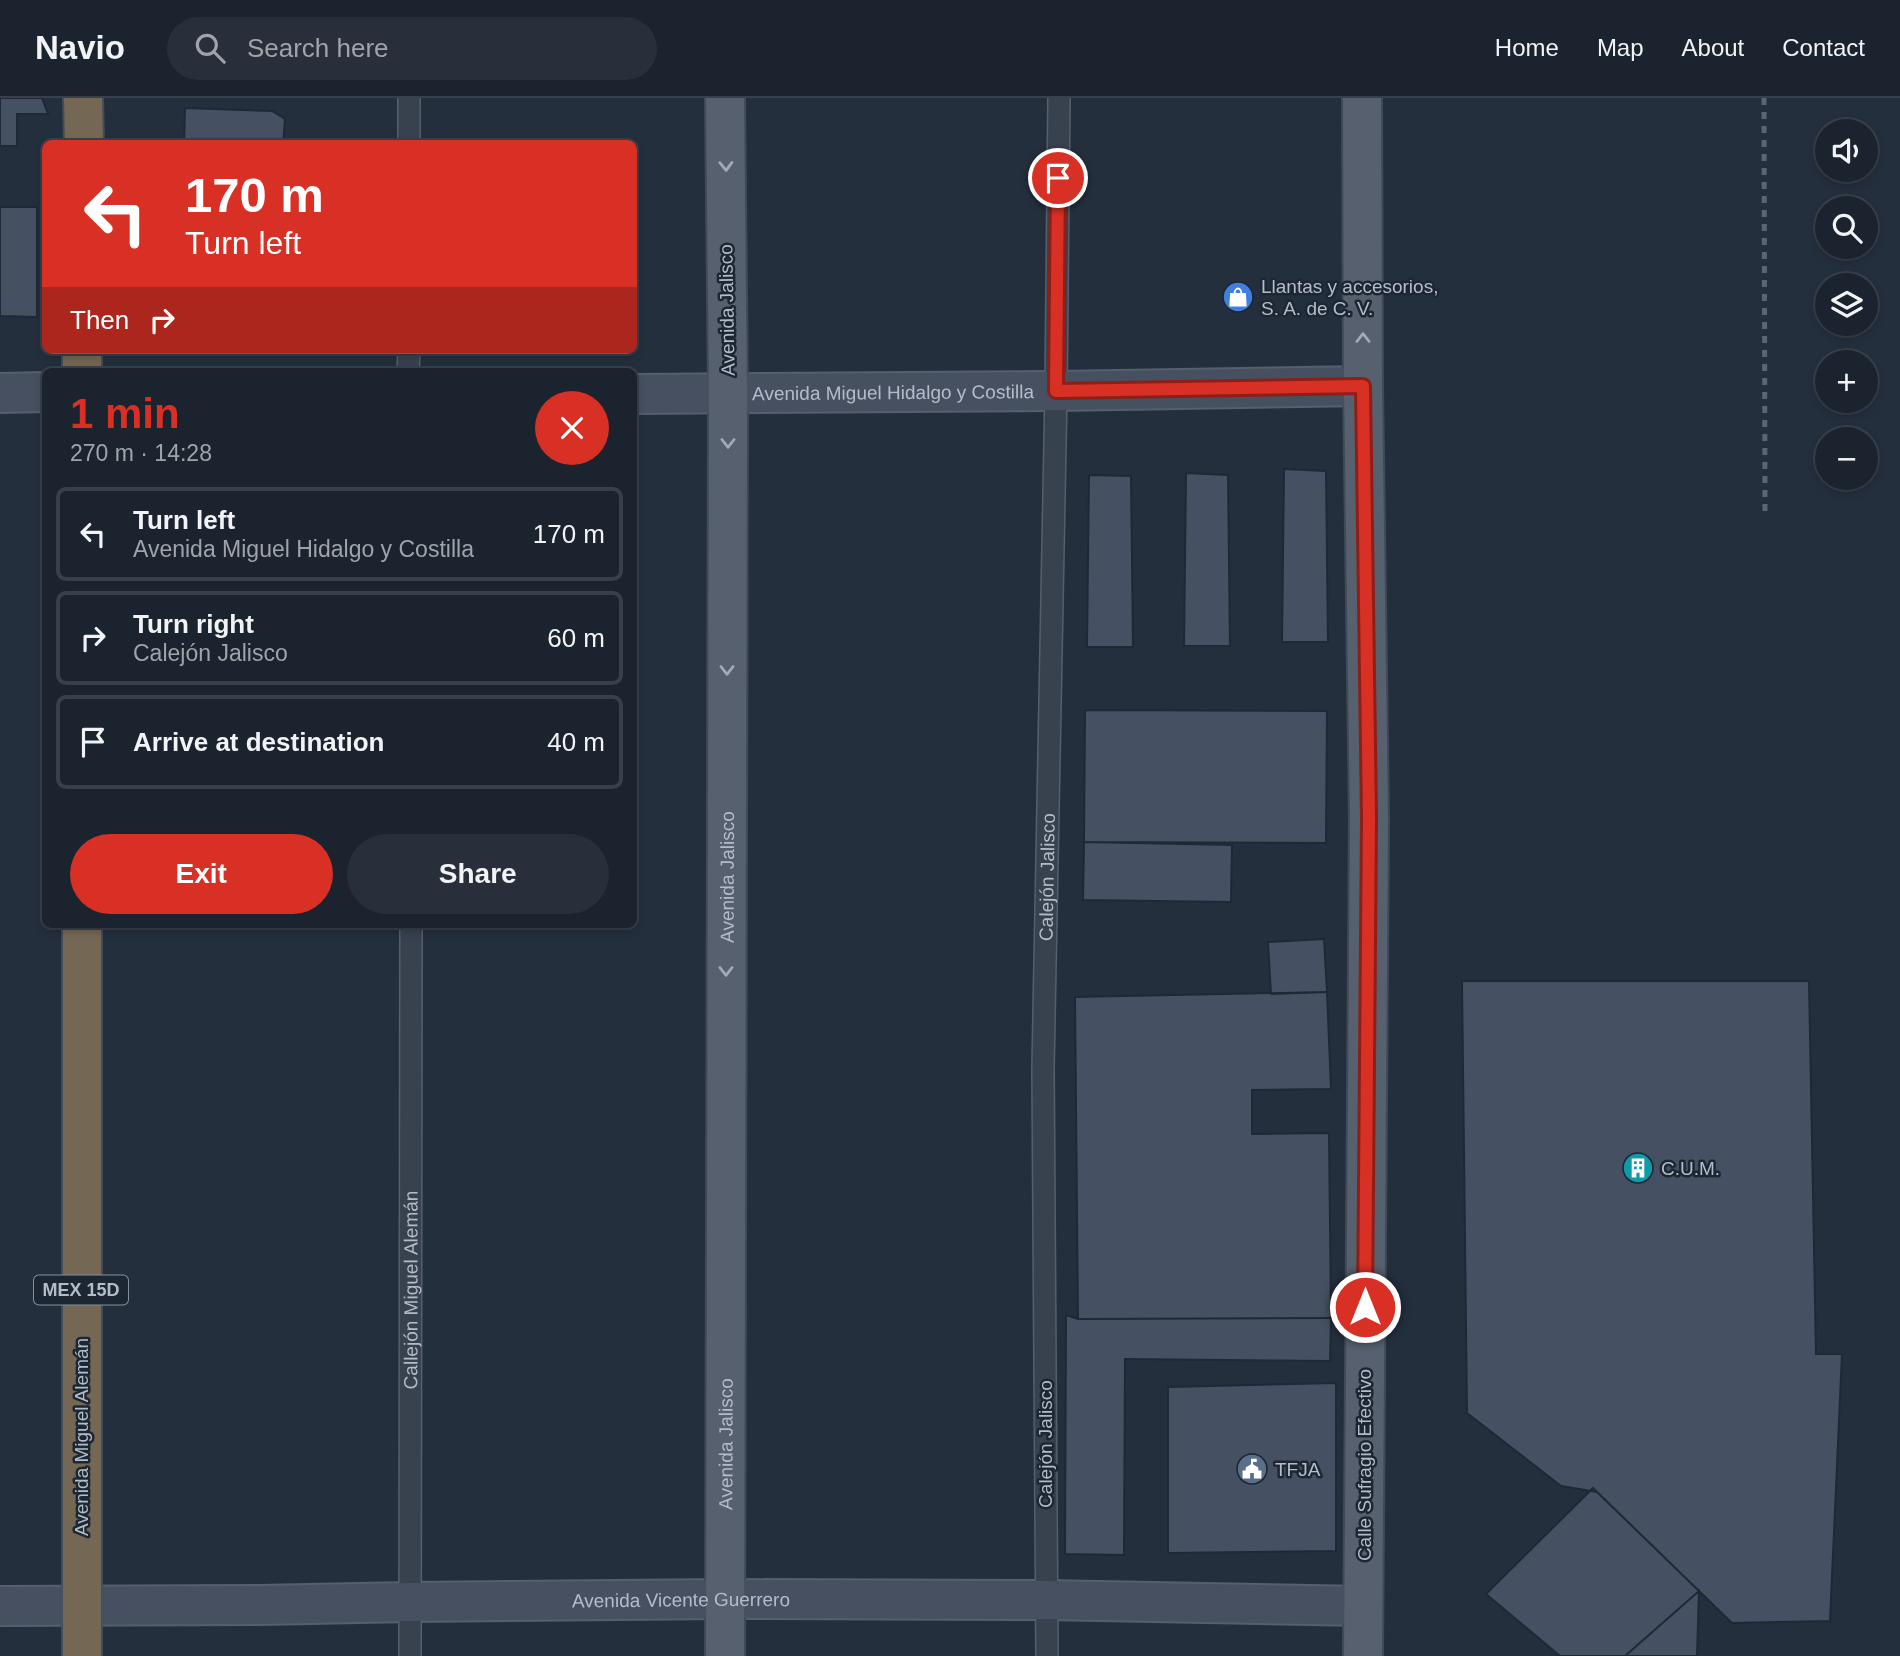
<!DOCTYPE html>
<meta charset="utf-8">
<style>
:root{--surface:#1b232e;--page:#282f3a;--text:#f1f3f6;--muted:#a0a4aa;--line:#39404a;--accent:#d93025}
body{margin:0;font-family:Arial,sans-serif;background:var(--page);color:var(--text);height:100vh;display:flex;flex-direction:column;font-size:26px;white-space:nowrap}
*{box-sizing:border-box;margin:0}
p{font-size:23px;color:var(--muted)}
.icon{flex:none;width:38px;height:38px;fill:none;stroke:currentColor;stroke-width:2;stroke-linecap:round;stroke-linejoin:round}
.map{position:relative;flex:1;overflow:hidden}
.panel{position:absolute;left:42px;top:270px;width:595px;height:560px;display:flex;flex-direction:column;background:var(--surface);border-radius:10px;box-shadow:0 4px 10px #0003,0 0 0 2px var(--line)}
.panel>*{flex:none}
.top-card{position:absolute;left:42px;top:42px;width:595px;height:214px;border-radius:10px;box-shadow:0 4px 10px #0003,0 0 0 2px var(--line);background:#d93025;color:#fff;overflow:hidden}
.tools{position:absolute;left:1815px;top:21px;display:grid;gap:14px}
.tools a{display:grid;place-items:center;width:63px;height:63px;border-radius:50%;background:var(--surface);box-shadow:0 4px 10px #0003,0 0 0 2px var(--line);font-size:35px}
.pin{position:absolute;display:grid;place-items:center;width:60px;height:60px;color:#fff;margin:-30px;border:4px solid #fff;border-radius:50%;box-shadow:0 2px 7px #0007}
.me{position:absolute;width:77px;margin:-38px;rotate:0deg;stroke-linejoin:round;filter:drop-shadow(0 0 5px #0008)}
.turn{display:flex;align-items:center;gap:24px;height:147px;padding:0 28px;font-size:32px}
.turn .icon{width:91px;height:91px;stroke-width:2.5}
.turn b{display:block;font-size:49px;line-height:60px}
.then{display:flex;align-items:center;height:66px;padding:0 28px;background:#0003;gap:14px;font-size:26px}
.round{display:grid;place-items:center;flex:none;width:74px;height:74px;border-radius:37px;background:var(--page)}
.overview{display:flex;align-items:center;justify-content:space-between;height:119px;padding:0 28px}
h1{font-size:42px;font-weight:700;line-height:52px;color:var(--accent)}
.primary-button{display:flex;gap:14px;margin-top:auto;padding:14px 28px}
.primary-button a{flex:1;height:80px;border-radius:42px;background:var(--accent);color:#fff;font-size:28px;font-weight:700;line-height:80px;text-align:center}
.primary-button a+a{background:var(--page);color:var(--text)}
ul{padding:0;list-style:none}
li{display:flex;align-items:center;gap:21px;height:94px;margin:0 14px 10px;padding:0 14px;border:4px solid var(--line);border-radius:10px}
li div{flex:1}
li b{display:block;font-size:26px}
li em{font-style:normal}
header{display:flex;align-items:center;gap:42px;box-sizing:border-box;height:98px;padding:0 35px;background:var(--surface);border-bottom:2px solid var(--line)}
header strong{font-size:33px}
nav{display:flex;gap:38px;margin-inline-start:auto;font-size:24px}
.search{width:490px;height:63px;background:var(--page);display:flex;align-items:center;gap:18px;box-sizing:border-box;padding:0 24px;border-radius:38px;color:var(--muted);font-size:26px}
.map>svg:first-child{display:block}
.building{fill:#455162;stroke:#1f2835;stroke-width:2}
.lines{fill:none;stroke-linecap:round;stroke-linejoin:round}
.lane-casing{stroke:#565f6c;stroke-width:24}
.secondary-casing{stroke:#565f6c;stroke-width:42}
.primary-casing{stroke:#414a57;stroke-width:42}
.highway-casing{stroke:#434c59;stroke-width:42}
.lane{stroke:#38414e;stroke-width:21}
.secondary{stroke:#465061;stroke-width:38}
.primary{stroke:#56606e;stroke-width:38}
.highway{stroke:#746855;stroke-width:38}
.rail{stroke:#5a6575;stroke-width:5;stroke-dasharray:7 7;stroke-linecap:butt}
.oneway{stroke:#a1aab7}
.route-casing{stroke:#8d1f18;stroke-width:18}
.route{stroke:#d93025;stroke-width:12}
.labels{text-anchor:middle;dominant-baseline:central;stroke-width:5;stroke-linejoin:round;paint-order:stroke}
.shield{fill:#1d2633;stroke:#878f9c;stroke-width:2}
.shield-label{font-size:18px;font-weight:bold;fill:#b4bcc9}
.poi-label{font-size:19px;fill:#b4bcc9;stroke:#1d2633;text-anchor:start}
.street-label{font-size:19px;fill:#b4bcc9;stroke:#1d2633}
</style>
<header>
<strong>Navio</strong>
<div class="search"><svg class="icon" aria-label="search" viewBox="0 0 24 24"><circle cx="10" cy="10" r="6"/><path d="M15 15l6 6"/></svg>Search here</div>
<nav><a>Home</a><a>Map</a><a>About</a><a>Contact</a></nav>
</header>
<div class="map">
<svg width="1900" height="1558" viewBox="0 0 1900 1558">
<rect width="100%" height="100%" fill="#242f3e"/>
<path class="building" d="M0 0H42L48 16H17V48H0Z
M185 10 272 13 285 21 283 46H184Z
M0 109H37V219L0 218Z
M1284 371 1326 373 1328 544H1282Z
M1186 375 1228 377 1230 548H1184Z
M1089 377 1131 378 1133 549H1087Z
M1085 612 1327 613 1326 745 1084 744Z
M1084 744 1232 747 1231 804 1083 802Z
M1324 841 1327 894 1271 896 1268 844Z
M1462 883H1809L1816 1256H1842L1830 1523 1732 1525 1597 1394 1561 1388 1467 1315Z
M1327 894 1331 991 1252 992V1036L1329 1035 1331 1220 1078 1221 1075 899Z
M1066 1217 1078 1221 1331 1220 1330 1263 1125 1261 1124 1457 1065 1456Z
M1336 1285V1453L1168 1455V1289Z
M1593 1390 1699 1493 1625 1558H1560L1486 1496Z
M1699 1493 1697 1558H1625Z"/>
<g class="lines">
<g class="lane-casing">
<g id="lane">
<path d="M409 0V46"/>
<path d="M408 273 409 252"/>
<path id="s1" d="M410 1558 411 826"/>
<path id="s2" d="M1047 1558 1043 970 1056 293 1059 0"/>
</g>
</g>
<g class="secondary-casing">
<g id="secondary">
<path d="M0 295 46 294"/>
<path id="s3" d="M634 296 1056 293 1363 288"/>
<path id="s4" d="M0 1508 259 1507 410 1504 724 1501 1046 1502 1363 1508"/>
</g>
</g>
<g class="primary-casing">
<g id="primary">
<path d="M1362 0 1363 288 1369 721 1363 1558"/>
<path id="s5" d="M725 1558 728 296 725 0"/>
</g>
</g>
<g class="highway-casing">
<path id="highway" d="M83 0 84 46
M82 273V252
M82 1558V826"/>
</g>
<use href="#lane" class="lane"/>
<use href="#secondary" class="secondary"/>
<use href="#primary" class="primary"/>
<use href="#highway" class="highway"/>
<path class="rail" d="M1764 0 1765 419"/>
</g>
<defs><path id="oneway-chevron" d="M-2-3.5L2.5 0L-2 3.5" fill="none" stroke-width="1.6" stroke-linecap="round" stroke-linejoin="round" transform="scale(1.75)"/></defs>
<g class="oneway">
<use href="#oneway-chevron" transform="translate(726 68) rotate(89)"/>
<use href="#oneway-chevron" transform="translate(1363 240) rotate(-90)"/>
<use href="#oneway-chevron" transform="translate(728 345) rotate(90)"/>
<use href="#oneway-chevron" transform="translate(727 572) rotate(90)"/>
<use href="#oneway-chevron" transform="translate(726 873) rotate(90)"/>
</g>
<g class="lines">
<g class="route-casing">
<path id="route" d="M1058 80 1056 293 1363 288 1369 720 1365 1209"/>
</g>
<use href="#route" class="route"/>
</g>
<defs>
<g id="shop-disc" transform="scale(1.575)"><circle r="9.5" fill="#3f7fe0" stroke="#1d2633"/><path d="M-5-2.5h2.3a2.7 3.5 0 0 1 5.4 0H5L5.5 6h-11ZM-1.5-2.5h3a1.5 2.3 0 0 0-3 0Z" fill="#fff"/></g>
<g id="building-disc" transform="scale(1.575)"><circle r="9.5" fill="#0f9aa8" stroke="#1d2633"/><path d="M-4-6H4V6H1V3H-1V6H-4ZM-2.5-4.3h1.7v1.8h-1.7ZM.8-4.3h1.7v1.8H.8ZM-2.5-1h1.7V.8h-1.7ZM.8-1h1.7V.8H.8Z" fill="#fff"/></g>
<g id="civic-disc" transform="scale(1.575)"><circle r="9.5" fill="#5c6f8a" stroke="#1d2633"/><path d="M-.6-6.5H3V-4.5H.6V-3L4-1V1h2V6H-6V1h2V-1L-.6-3ZM-1.2 2.5V6h2.4V2.5Z" fill="#fff"/></g>
</defs>
<g fill-rule="evenodd">
<use href="#shop-disc" x="1238" y="199"/>
<use href="#building-disc" x="1638" y="1070"/>
<use href="#civic-disc" x="1252" y="1371"/>
</g>
<g class="labels">
<rect class="shield" x="34" y="1177.5" width="94" height="29" rx="5"/>
<g class="shield-label">
<text x="81" y="1192">MEX 15D</text>
</g>
<g class="poi-label">
<text x="1261" y="188">Llantas y accesorios,<tspan x="1261" dy="22">S. A. de C. V.</tspan></text>
<text x="1661" y="1070">C.U.M.</text>
<text x="1275" y="1371">TFJA</text>
</g>
<g class="street-label">
<text transform="translate(727 212) rotate(-91)">Avenida Jalisco</text>
<text stroke="none"><textPath href="#s3" startOffset="259">Avenida Miguel Hidalgo y Costilla</textPath></text>
<text stroke="none"><textPath href="#s5" startOffset="779">Avenida Jalisco</textPath></text>
<text stroke="none"><textPath href="#s2" startOffset="779">Calejón Jalisco</textPath></text>
<text stroke="none"><textPath href="#s1" startOffset="366">Callejón Miguel Alemán</textPath></text>
<text transform="translate(81 1339) rotate(-90)">Avenida Miguel Alemán</text>
<text stroke="none"><textPath href="#s5" startOffset="212">Avenida Jalisco</textPath></text>
<text transform="translate(1045 1346) rotate(-90)">Calejón Jalisco</text>
<text transform="translate(1364 1367) rotate(-90)">Calle Sufragio Efectivo</text>
<text stroke="none"><textPath href="#s4" startOffset="681">Avenida Vicente Guerrero</textPath></text>
</g>
</g>
</svg>
<div class="tools">
<a><svg class="icon" aria-label="sound" viewBox="0 0 24 24"><path d="M4 9h4l5-4v14l-5-4H4zM17 9q2 3 0 6"/></svg></a>
<a><svg class="icon" aria-label="search" viewBox="0 0 24 24"><circle cx="10" cy="10" r="6"/><path d="M15 15l6 6"/></svg></a>
<a><svg class="icon" aria-label="layers" viewBox="0 0 24 24"><path d="M12 4l9 5-9 5-9-5zM3 14l9 5 9-5"/></svg></a>
<a>+</a>
<a>−</a>
</div>
<div class="pin" style="left:1058px;top:80px;background:#d93025"><svg class="icon" aria-label="arrive" viewBox="0 0 24 24"><path d="M6 21V4h12l-3 4 3 4H6"/></svg></div>
<svg class="me" style="left:1365px;top:1209px" viewBox="-20 -20 40 40"><circle r="17" fill="#d93025" stroke="#fff" stroke-width="3"/><path d="M0-11L8 9 0 5-8 9z" fill="#fff"/></svg>
<div class="top-card">
<div class="turn"><svg class="icon" aria-label="left" viewBox="0 0 24 24"><path d="M17 20v-9H6M10 6l-5 5 5 5"/></svg><div><b>170 m</b>Turn left</div></div>
<div class="then">Then<svg class="icon" aria-label="right" viewBox="0 0 24 24"><path d="M7 20v-9h11M14 6l5 5-5 5"/></svg></div>
</div>
<section class="panel">
<div class="overview"><div><h1>1 min</h1><p>270 m · 14:28</p></div><a class="round" style="background:#d93025;color:#fff"><svg class="icon" aria-label="close" viewBox="0 0 24 24"><path d="M6 6l12 12M18 6L6 18"/></svg></a></div>
<ul>
<li><svg class="icon" aria-label="left" viewBox="0 0 24 24"><path d="M17 20v-9H6M10 6l-5 5 5 5"/></svg><div><b>Turn left</b><p>Avenida Miguel Hidalgo y Costilla</p></div><em>170 m</em></li>
<li><svg class="icon" aria-label="right" viewBox="0 0 24 24"><path d="M7 20v-9h11M14 6l5 5-5 5"/></svg><div><b>Turn right</b><p>Calejón Jalisco</p></div><em>60 m</em></li>
<li><svg class="icon" aria-label="arrive" viewBox="0 0 24 24"><path d="M6 21V4h12l-3 4 3 4H6"/></svg><div><b>Arrive at destination</b></div><em>40 m</em></li>
</ul>
<div class="primary-button"><a>Exit</a><a>Share</a></div>
</section>
</div>
